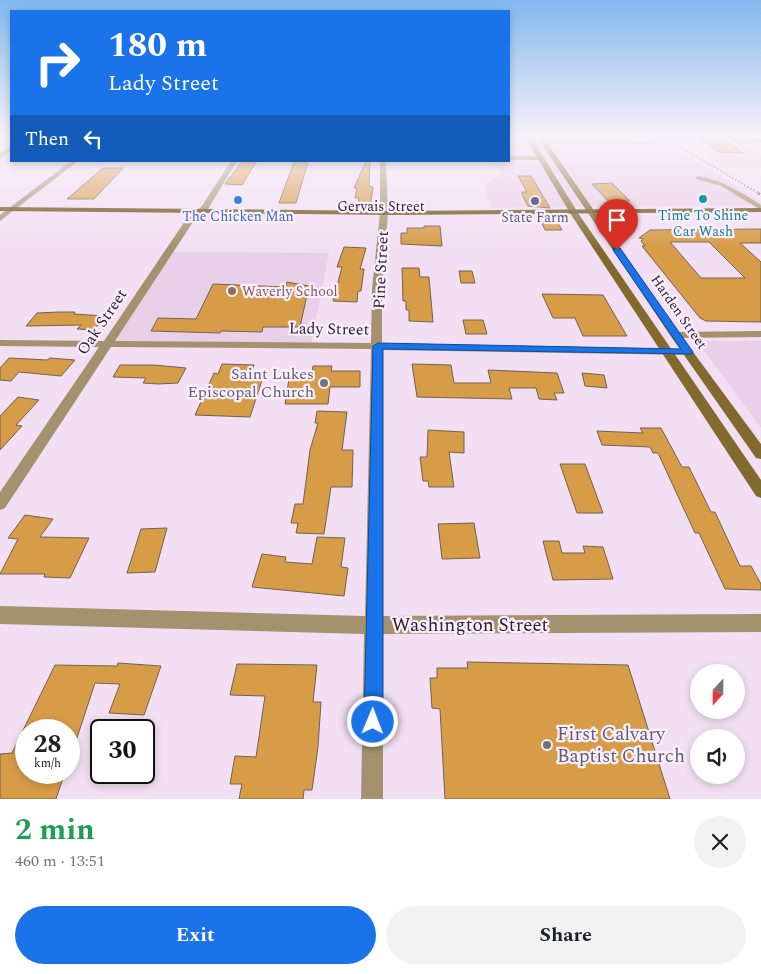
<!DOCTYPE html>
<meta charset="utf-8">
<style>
:root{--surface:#fff;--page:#f2f2f2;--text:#202124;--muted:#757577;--accent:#1a73e8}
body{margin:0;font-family:Spectral,serif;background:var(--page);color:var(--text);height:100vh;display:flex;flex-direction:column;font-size:19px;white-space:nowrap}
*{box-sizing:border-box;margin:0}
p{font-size:16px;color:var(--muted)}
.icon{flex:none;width:28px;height:28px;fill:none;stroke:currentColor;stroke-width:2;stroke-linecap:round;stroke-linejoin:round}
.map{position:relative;height:799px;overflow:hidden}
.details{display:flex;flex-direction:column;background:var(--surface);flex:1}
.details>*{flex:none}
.guide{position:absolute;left:10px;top:10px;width:500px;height:152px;border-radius:0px;box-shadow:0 2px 8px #0003;background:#1a73e8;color:#fff;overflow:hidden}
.needle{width:32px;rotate:201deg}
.tools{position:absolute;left:690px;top:664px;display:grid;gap:10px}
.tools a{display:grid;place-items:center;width:55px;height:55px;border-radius:50%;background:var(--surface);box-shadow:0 2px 8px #0003;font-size:25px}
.speed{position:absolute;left:15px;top:719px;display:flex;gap:10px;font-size:25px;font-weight:700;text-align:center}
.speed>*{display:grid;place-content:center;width:65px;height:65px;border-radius:50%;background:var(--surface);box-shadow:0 2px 8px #0003;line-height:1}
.speed small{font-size:12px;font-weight:400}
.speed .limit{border:2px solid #111;border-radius:8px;background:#fff;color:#111}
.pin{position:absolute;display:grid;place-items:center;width:42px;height:42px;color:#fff;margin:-51px -21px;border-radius:50% 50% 50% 0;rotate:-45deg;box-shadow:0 0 5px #0007}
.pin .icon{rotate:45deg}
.me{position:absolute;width:55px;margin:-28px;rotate:1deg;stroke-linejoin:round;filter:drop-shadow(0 0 4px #0008)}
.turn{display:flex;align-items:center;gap:18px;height:105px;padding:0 15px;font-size:22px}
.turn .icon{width:65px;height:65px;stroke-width:2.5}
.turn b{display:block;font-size:35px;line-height:42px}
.then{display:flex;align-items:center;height:48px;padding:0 15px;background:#0003;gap:10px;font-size:19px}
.round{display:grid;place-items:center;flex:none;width:52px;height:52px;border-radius:26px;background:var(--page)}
.overview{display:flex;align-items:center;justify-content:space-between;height:85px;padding:0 15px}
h1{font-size:30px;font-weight:700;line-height:38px;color:#1e9e55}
.primary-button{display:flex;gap:10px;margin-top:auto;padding:10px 15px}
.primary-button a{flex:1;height:58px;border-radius:30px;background:var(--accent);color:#fff;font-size:20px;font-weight:700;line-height:58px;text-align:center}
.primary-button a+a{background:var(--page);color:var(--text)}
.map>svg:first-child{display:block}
.built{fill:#e9d0e9}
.industrial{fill:#f0d5d7}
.building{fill:#d79c48;stroke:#716250;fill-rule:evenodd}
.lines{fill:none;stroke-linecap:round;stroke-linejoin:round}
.minor{fill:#a3926d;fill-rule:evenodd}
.secondary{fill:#826a2f;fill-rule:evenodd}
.primary{fill:#654e0d;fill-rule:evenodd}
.rail-far1{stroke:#685d69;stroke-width:2;stroke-dasharray:1 2.5;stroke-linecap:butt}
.rail{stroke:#685d69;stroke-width:2.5;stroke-dasharray:2 3;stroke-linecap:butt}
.route{fill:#1a73e8;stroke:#114b97}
.culture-dot{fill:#0f9aa8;stroke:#fdeefe;stroke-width:2}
.shop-dot{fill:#3f7fe0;stroke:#fdeefe;stroke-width:2}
.service-dot{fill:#5c6f8a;stroke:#fdeefe;stroke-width:2}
.education-dot{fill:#8d6e63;stroke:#fdeefe;stroke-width:2}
.worship-dot{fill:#6b7280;stroke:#fdeefe;stroke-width:2}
.labels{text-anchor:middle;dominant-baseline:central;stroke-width:4.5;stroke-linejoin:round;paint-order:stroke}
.far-street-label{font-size:14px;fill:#2a232b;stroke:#fdeefe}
.far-culture-label{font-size:14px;fill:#0d838f;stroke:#fdeefe}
.far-shop-label{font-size:14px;fill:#366cbe;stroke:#fdeefe}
.far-service-label{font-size:14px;fill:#4e5e75;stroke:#fdeefe}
.far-education-label{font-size:14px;fill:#785e54;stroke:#fdeefe;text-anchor:start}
.street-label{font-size:16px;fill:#2a232b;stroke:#fdeefe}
.worship-label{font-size:16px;fill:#5b616d;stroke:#fdeefe;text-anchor:end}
.near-street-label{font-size:19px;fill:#2a232b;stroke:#fdeefe}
.near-worship-label{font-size:19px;fill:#5b616d;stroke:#fdeefe;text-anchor:start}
</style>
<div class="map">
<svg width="761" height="799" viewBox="0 0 761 799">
<rect width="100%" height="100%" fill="#f2dff3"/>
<path class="built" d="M509 137H657L761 202V205L491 208 484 186 501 174 495 161H509Z
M168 252 329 253 311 345 108 343Z
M697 341H761V428Z"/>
<path class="industrial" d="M747 145 761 153V168H728L688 146Z"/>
<path class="building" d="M697 137H720L743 153 719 152Z
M366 161H370L369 186 373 187 370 208 358 207 359 198H355L357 188H354Z
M242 162H256L242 185 225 184Z
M294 162H308L296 203H279Z
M103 168H123L94 199H67Z
M518 176H531L550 208 528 206 522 194V192H527Z
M612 183 630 201H608L592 184Z
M539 216H554L562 230H545Z
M424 226H440L442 246 401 244V233H407V228H424Z
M761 229V243H740L761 262V322L706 321 700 318 642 246H645L641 241 643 239 639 238 650 230ZM670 242H709L745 278H701Z
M344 247 366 248 360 269H364L361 291H358L357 302 333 301 342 267H337Z
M402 268H419L420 277H429L433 322 409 321V310H406V301H403Z
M459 271H472L475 283H461Z
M287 282 309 286 300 327H263L262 332 221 331 220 333 151 331 158 318 196 319 213 284 285 287Z
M542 294 603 295 627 336H583L575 318H553Z
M59 312H75L74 314 106 316 102 325H98L94 330 77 329 81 325 26 326 37 313Z
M463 320H483L487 334H466Z
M9 358 47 360 50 358 75 360 61 376 19 372 11 381 0 380V368Z
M222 364 254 365 251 373 264 374 250 417 195 415 214 373 218 374Z
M412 364 451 365 454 383H491L488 370 557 373 564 393H554L557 400 539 399 536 388H509L512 399 417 397Z
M120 365H154L186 368 178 383 158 384 143 383 146 378 113 377Z
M313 366H332L331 371H360V387H330L328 404H285L289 379 311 377Z
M582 373 604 375 607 388 585 386Z
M18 397 39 400 16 425 22 426 0 450V416Z
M317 411 347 412 342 450H353L352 487H331L324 534 296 533 298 523H291L295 504H303L310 450 318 423H315Z
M640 428H661L682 467H689L711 512H715L740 566H751L761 584V590L725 589 699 533H695L658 453H653L650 447 602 445 597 431 643 433Z
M428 430 464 432V453L449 452 454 487H429L428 481H423L420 457H427Z
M560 464H585L603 513H577Z
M25 515 53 519 40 537 89 538 70 578 44 577 45 574H0L18 539 8 538Z
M474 523 480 558 442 559 438 524Z
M167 528 155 572 127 573 141 529Z
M317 537 345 538 341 567 348 568 344 596 252 587 262 554 286 557 285 562 312 564Z
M543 541H559L562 553H585L583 546 603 547 613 579 553 580Z
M467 662 628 665 670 799H445L440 709 432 708 430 678H437V668H468Z
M118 663 161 666 144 715 109 713 120 684 95 683 71 756 69 755V730H26V772H65L56 799H0V754L12 753 55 665 117 666Z
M237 664 317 665 313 702H321L318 747 312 790H304L303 799H239L242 784H230L235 756 256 757 265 696 230 695Z"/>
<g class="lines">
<path class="minor" d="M726 137 761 139V143H736Z
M532 140H649L652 142 649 144 530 143Z
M11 146V151L0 158V153Z
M509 156H542L545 158 542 160H509Z
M71 161H78L0 221V215Z
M231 161H237L208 209 191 225 115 341 371 343 372 289 380 213V161H386L388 213 382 289V343L688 349 694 352 688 355 382 350 383 616 761 614V632L383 634V799H361L364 634 0 624V606L365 616 371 349 111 347 5 508 0 510V492L99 347 0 346V340L104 341 185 221 202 206Z
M698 176C722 180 741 192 761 205V210L721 186 696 179V177Z
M761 331V337L675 338 670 335 675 332Z"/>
<path class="secondary" d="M525 137H531L578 213 761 480V498L756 496 570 213Z
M537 137H543L679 333 761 444V459L756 458 670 335Z"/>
<path class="primary" d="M0 207 395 211 761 208V212L395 215 0 211Z"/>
<path class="rail-far1" d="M663 137 760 194"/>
<path class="rail" d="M758 193 761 195"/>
</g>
<linearGradient id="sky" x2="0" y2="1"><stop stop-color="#82b8ee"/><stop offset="0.55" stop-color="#f9f1fa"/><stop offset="1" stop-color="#f9f1fa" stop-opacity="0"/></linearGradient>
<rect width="761" height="248" fill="url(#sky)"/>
<path class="route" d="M614 248H620L693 352 692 354 383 349V722L380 728 373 731 366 728 364 722 373 346 378 343 681 349 613 250Z"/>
<circle class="culture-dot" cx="703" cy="199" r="5"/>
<circle class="shop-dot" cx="238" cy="200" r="5"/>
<circle class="service-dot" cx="535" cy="201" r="5"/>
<circle class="education-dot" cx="232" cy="291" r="5"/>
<g class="worship-dot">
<circle cx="324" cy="383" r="5"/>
<circle cx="547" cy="745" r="5"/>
</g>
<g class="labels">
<g class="far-street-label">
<text x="381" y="206">Gervais Street</text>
<text transform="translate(679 312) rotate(55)">Harden Street</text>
</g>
<g class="far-culture-label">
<text x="703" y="215">Time To Shine<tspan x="703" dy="16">Car Wash</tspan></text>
</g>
<g class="far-shop-label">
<text x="238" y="216">The Chicken Man</text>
</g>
<g class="far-service-label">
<text x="535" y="217">State Farm</text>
</g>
<g class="far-education-label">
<text x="242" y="291">Waverly School</text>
</g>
<g class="street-label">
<text transform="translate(381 270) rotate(-87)">Pine Street</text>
<text transform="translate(102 322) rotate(-56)">Oak Street</text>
<text transform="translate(329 329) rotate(1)">Lady Street</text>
</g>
<g class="worship-label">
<text x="314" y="374">Saint Lukes<tspan x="314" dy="18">Episcopal Church</tspan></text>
</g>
<g class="near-street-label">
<text x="470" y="625">Washington Street</text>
</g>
<g class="near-worship-label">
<text x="557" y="734">First Calvary<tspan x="557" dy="22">Baptist Church</tspan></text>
</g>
</g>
</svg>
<div class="tools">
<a><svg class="needle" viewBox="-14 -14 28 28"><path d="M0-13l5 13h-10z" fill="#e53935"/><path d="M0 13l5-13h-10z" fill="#757577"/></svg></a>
<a><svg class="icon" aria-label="sound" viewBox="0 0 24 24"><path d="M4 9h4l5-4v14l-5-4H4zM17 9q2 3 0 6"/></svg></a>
</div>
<div class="speed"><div>28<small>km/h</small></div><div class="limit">30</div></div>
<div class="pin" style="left:617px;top:250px;background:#d93025"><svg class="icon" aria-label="arrive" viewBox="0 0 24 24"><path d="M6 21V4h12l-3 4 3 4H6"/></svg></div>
<svg class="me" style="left:373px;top:722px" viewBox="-20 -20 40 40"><circle r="17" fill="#1a73e8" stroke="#fff" stroke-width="3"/><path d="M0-11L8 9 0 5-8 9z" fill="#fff"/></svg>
<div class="guide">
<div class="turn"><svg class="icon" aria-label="right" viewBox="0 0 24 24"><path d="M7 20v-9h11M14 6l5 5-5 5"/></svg><div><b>180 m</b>Lady Street</div></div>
<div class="then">Then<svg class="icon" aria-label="left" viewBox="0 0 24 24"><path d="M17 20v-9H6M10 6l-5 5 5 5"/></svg></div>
</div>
</div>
<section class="details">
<div class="overview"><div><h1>2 min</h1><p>460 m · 13:51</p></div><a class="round"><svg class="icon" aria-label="close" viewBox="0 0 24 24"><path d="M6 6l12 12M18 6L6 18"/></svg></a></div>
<div class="primary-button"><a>Exit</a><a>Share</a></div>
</section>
